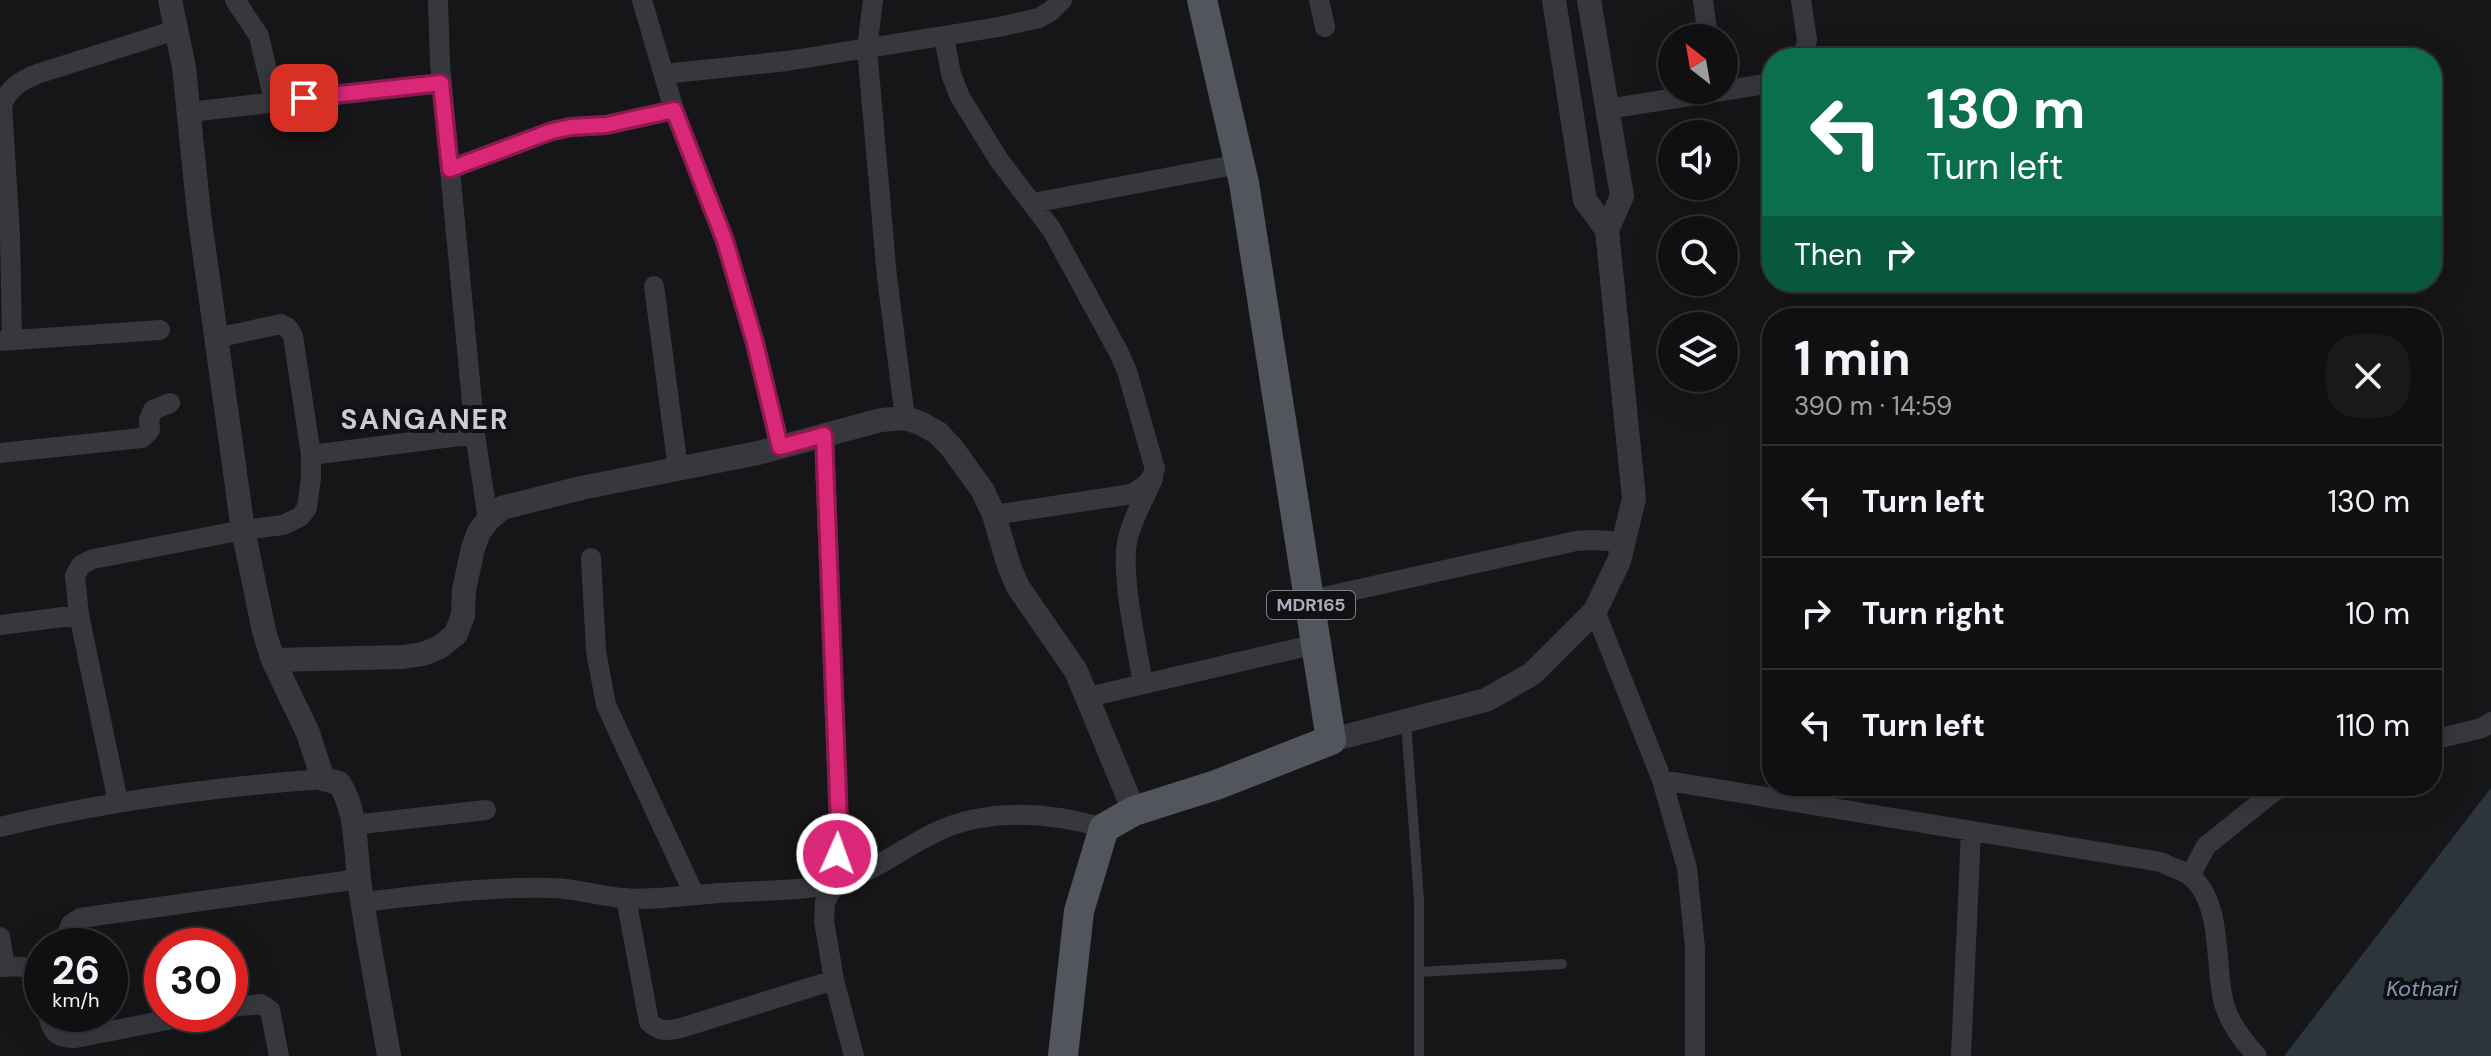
<!DOCTYPE html>
<meta charset="utf-8">
<style>
:root{--surface:#101012;--page:#19191b;--text:#f1f3f6;--muted:#9c9d9f;--line:#303032}
body{margin:0;font-family:"DM Sans",sans-serif;background:var(--page);color:var(--text);height:100vh;display:flex;flex-direction:column;font-size:30px;white-space:nowrap}
*{box-sizing:border-box;margin:0}
p{font-size:26px;color:var(--muted)}
.icon{flex:none;width:44px;height:44px;fill:none;stroke:currentColor;stroke-width:2;stroke-linecap:round;stroke-linejoin:round}
.map{position:relative;flex:1;overflow:hidden}
.details{position:absolute;left:1762px;top:308px;width:680px;height:488px;display:flex;flex-direction:column;background:var(--surface);border-radius:32px;box-shadow:0 8px 32px #0002,0 0 0 2px var(--line)}
.details>*{flex:none}
.top-card{position:absolute;left:1762px;top:48px;width:680px;height:244px;border-radius:32px;box-shadow:0 8px 32px #0002,0 0 0 2px var(--line);background:#0b6e4f;color:#fff;overflow:hidden}
.needle{width:52px;rotate:329deg}
.buttons{position:absolute;left:1658px;top:24px;display:grid;gap:16px}
.buttons a{display:grid;place-items:center;width:80px;height:80px;border-radius:50%;background:var(--surface);box-shadow:0 8px 32px #0002,0 0 0 2px var(--line);font-size:40px}
.speed{position:absolute;left:24px;top:928px;display:flex;gap:16px;font-size:40px;font-weight:700;text-align:center}
.speed>*{display:grid;place-content:center;width:104px;height:104px;border-radius:50%;background:var(--surface);box-shadow:0 8px 32px #0002,0 0 0 2px var(--line);line-height:1}
.speed small{font-size:20px;font-weight:400}
.speed .limit{border:12px solid #d22;background:#fff;color:#111}
.pin{position:absolute;display:grid;place-items:center;width:68px;height:68px;color:#fff;margin:-34px;border-radius:16px;box-shadow:0 4px 12px #0006}
.me{position:absolute;width:88px;margin:-44px;rotate:2deg;stroke-linejoin:round;filter:drop-shadow(0 0 6px #0008)}
.turn{display:flex;align-items:center;gap:28px;height:168px;padding:0 32px;font-size:36px}
.turn .icon{width:104px;height:104px;stroke-width:2.5}
.turn b{display:block;font-size:56px;line-height:68px}
.then{display:flex;align-items:center;height:76px;padding:0 32px;background:#0003;gap:16px;font-size:30px}
.round{display:grid;place-items:center;flex:none;width:84px;height:84px;border-radius:32px;background:var(--page)}
.head{display:flex;align-items:center;justify-content:space-between;height:136px;padding:0 32px}
h1{font-size:48px;font-weight:700;line-height:60px}
ul{padding:0;list-style:none}
li{display:flex;align-items:center;gap:24px;height:112px;padding:0 32px;border-top:2px solid var(--line)}
li div{flex:1}
li b{display:block;font-size:30px}
li em{font-style:normal}
.map>svg:first-child{display:block}
.water{fill:#2c353c}
.lines{fill:none;stroke-linecap:round;stroke-linejoin:round}
.service{stroke:#37383d;stroke-width:10}
.minor{stroke:#37383d;stroke-width:20}
.tertiary{stroke:#37383d;stroke-width:24}
.primary{stroke:#53555c;stroke-width:30}
.route-casing{stroke:#8e194d;stroke-width:20}
.route{stroke:#db2777;stroke-width:14}
.labels{text-anchor:middle;dominant-baseline:central;stroke-width:8;stroke-linejoin:round;paint-order:stroke}
.shield{fill:#111113;stroke:#7b7e86;stroke-width:2}
.shield-label{font-size:18px;font-weight:bold;fill:#a8adb8}
.water-label{font-size:22px;font-style:italic;fill:#7f9bb3;stroke:#111113}
.district-label{font-size:28px;font-weight:bold;letter-spacing:2px;fill:#c9ccd4;stroke:#111113}
</style>
<div class="map">
<svg width="2491" height="1056" viewBox="0 0 2491 1056">
<rect width="100%" height="100%" fill="#161618"/>
<path class="water" d="M2491 788V1056H2284Z"/>
<g class="lines">
<path class="service" d="M1406 723 1419 899V1056
M1419 972 1562 964"/>
<path class="minor" d="M235 0 259 36 274 101
M438 0 440 64 475 434 488 520
M642 0 674 110 725 241 755 343 780 447
M873 0 867 48 887 277 905 418
M1319 0 1325 27
M1703 0 1708 38
M1801 0 1807 40 1803 58
M944 37 951 74 960 97 999 160 1052 230 1118 351 1127 371 1155 469C1152 482 1143 487 1132 494L994 515
M664 74 787 61 999 27 1039 18 1051 11 1062 0
M1607 109 1772 83
M190 112 441 83
M450 169 552 131 571 127 606 125 674 110
M1033 203 1239 164
M654 286 678 469
M12 340 10 235 2 105C9 88 20 81 37 74L176 30
M0 341 160 330
M824 435 839 826 836 883 825 902 824 921 834 980 854 1056
M0 453 142 438 150 430 149 419 153 410 170 403
M311 455 475 434
M591 558 596 651 606 705 694 894
M1310 600 1576 541 1592 540 1624 542
M1595 611 1662 780 1687 868 1695 948V1056
M0 625 79 615
M1143 684C1137 646 1121 579 1127 542 1131 521 1144 499 1153 479
M1088 697 1316 644
M2432 740 2482 728 2491 722
M1662 780 2161 862C2170 867 2181 870 2189 875 2224 901 2214 967 2224 1004 2230 1024 2243 1041 2257 1056
M118 802 79 615 75 576 81 565 93 559 243 530 283 525 300 517 307 508 311 478V455L293 336 288 328 281 324 216 338
M353 825 486 810
M0 827C106 801 214 787 323 779
M2190 876 2206 846 2281 786
M626 898 649 1022C659 1032 667 1031 681 1028L834 980
M363 902C425 895 488 886 551 888 575 888 598 896 623 898 654 901 688 895 720 893 758 890 798 892 835 883 870 874 900 850 932 834 984 807 1050 812 1104 828
M0 937 5 967
M62 946 71 924 80 918 359 879
M0 967C16 966 33 964 42 980
M230 1007 261 1004 270 1010 279 1056
M48 1014C51 1032 57 1038 75 1038L198 1014
M1961 1056 1971 831"/>
<path class="tertiary" d="M170 0 184 67 199 214 243 530 264 631 273 660 308 733 323 779 339 783C357 810 355 847 359 879 367 938 379 997 389 1056
M1554 0 1585 200 1607 230
M273 660 403 657 423 654 440 647 456 634 463 615 464 590 473 548 479 532 488 520 502 508 581 488 758 453 881 420 905 418 920 423 938 433 952 448 983 491 994 515 1009 566 1018 587 1076 671 1134 811
M1331 740 1486 700 1532 674 1595 611 1619 561 1634 499 1607 230 1622 196 1589 0"/>
<path class="primary" d="M1063 1056 1079 911 1104 828 1134 811 1216 785 1331 740 1244 183 1202 0"/>
</g>
<g class="lines">
<g class="route-casing">
<path id="route" d="M304 98 441 83 450 169 552 131 571 127 606 125 674 110 725 241 755 343 780 447 824 435 837 769 839 826 837 854"/>
</g>
<use href="#route" class="route"/>
</g>
<g class="labels">
<rect class="shield" x="1267" y="591" width="88" height="28" rx="6"/>
<g class="shield-label">
<text x="1311" y="605">MDR165</text>
</g>
<g class="water-label">
<text x="2422" y="988">Kothari</text>
</g>
<g class="district-label">
<text x="425" y="419">SANGANER</text>
</g>
</g>
</svg>
<div class="buttons">
<a><svg class="needle" viewBox="-14 -14 28 28"><path d="M0-13l5 13h-10z" fill="#e53935"/><path d="M0 13l5-13h-10z" fill="#9c9d9f"/></svg></a>
<a><svg class="icon" aria-label="sound" viewBox="0 0 24 24"><path d="M4 9h4l5-4v14l-5-4H4zM17 9q2 3 0 6"/></svg></a>
<a><svg class="icon" aria-label="search" viewBox="0 0 24 24"><circle cx="10" cy="10" r="6"/><path d="M15 15l6 6"/></svg></a>
<a><svg class="icon" aria-label="layers" viewBox="0 0 24 24"><path d="M12 4l9 5-9 5-9-5zM3 14l9 5 9-5"/></svg></a>
</div>
<div class="speed"><div>26<small>km/h</small></div><div class="limit">30</div></div>
<div class="pin" style="left:304px;top:98px;background:#d93025"><svg class="icon" aria-label="arrive" viewBox="0 0 24 24"><path d="M6 21V4h12l-3 4 3 4H6"/></svg></div>
<svg class="me" style="left:837px;top:854px" viewBox="-20 -20 40 40"><circle r="17" fill="#db2777" stroke="#fff" stroke-width="3"/><path d="M0-11L8 9 0 5-8 9z" fill="#fff"/></svg>
<div class="top-card">
<div class="turn"><svg class="icon" aria-label="left" viewBox="0 0 24 24"><path d="M17 20v-9H6M10 6l-5 5 5 5"/></svg><div><b>130 m</b>Turn left</div></div>
<div class="then">Then<svg class="icon" aria-label="right" viewBox="0 0 24 24"><path d="M7 20v-9h11M14 6l5 5-5 5"/></svg></div>
</div>
<section class="details">
<div class="head"><div><h1>1 min</h1><p>390 m · 14:59</p></div><a class="round"><svg class="icon" aria-label="close" viewBox="0 0 24 24"><path d="M6 6l12 12M18 6L6 18"/></svg></a></div>
<ul>
<li><svg class="icon" aria-label="left" viewBox="0 0 24 24"><path d="M17 20v-9H6M10 6l-5 5 5 5"/></svg><div><b>Turn left</b></div><em>130 m</em></li>
<li><svg class="icon" aria-label="right" viewBox="0 0 24 24"><path d="M7 20v-9h11M14 6l5 5-5 5"/></svg><div><b>Turn right</b></div><em>10 m</em></li>
<li><svg class="icon" aria-label="left" viewBox="0 0 24 24"><path d="M17 20v-9H6M10 6l-5 5 5 5"/></svg><div><b>Turn left</b></div><em>110 m</em></li>
</ul>
</section>
</div>
